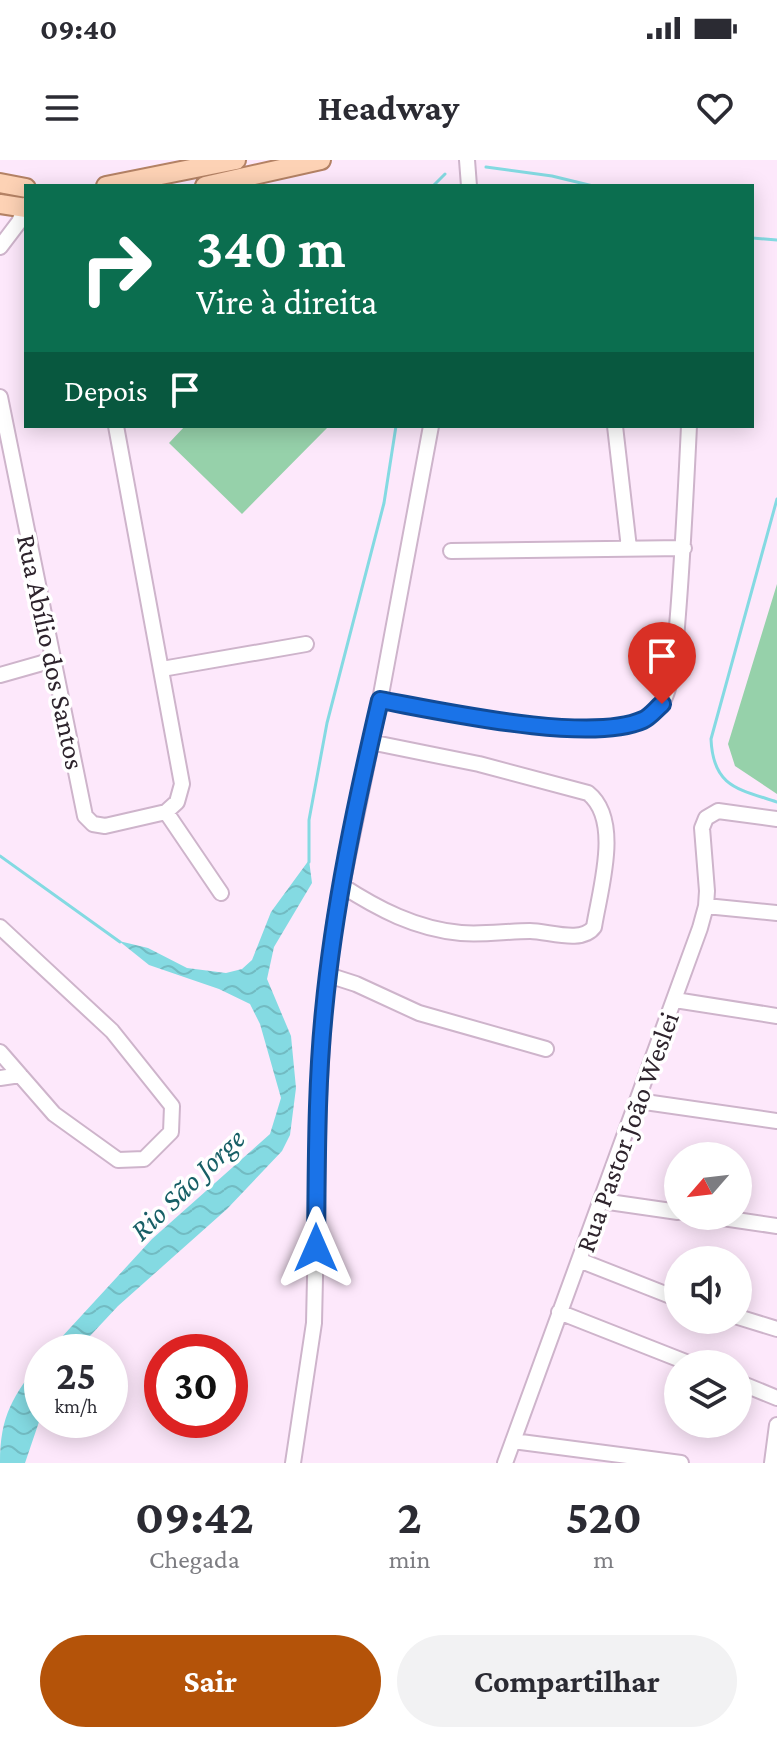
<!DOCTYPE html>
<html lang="pt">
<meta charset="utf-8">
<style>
:root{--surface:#fff;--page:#f2f2f3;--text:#2b2b33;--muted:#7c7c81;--accent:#b45309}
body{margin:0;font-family:"Crimson Pro",serif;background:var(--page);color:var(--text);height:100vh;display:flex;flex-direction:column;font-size:30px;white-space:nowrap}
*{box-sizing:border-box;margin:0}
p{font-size:26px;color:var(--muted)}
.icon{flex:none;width:44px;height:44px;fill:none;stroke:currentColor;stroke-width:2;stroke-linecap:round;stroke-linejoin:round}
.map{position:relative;height:1303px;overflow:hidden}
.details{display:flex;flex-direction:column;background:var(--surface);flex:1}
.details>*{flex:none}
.banner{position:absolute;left:24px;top:24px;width:730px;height:244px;border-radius:0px;box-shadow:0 4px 20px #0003;background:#0b6e4f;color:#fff;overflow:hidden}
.needle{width:52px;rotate:242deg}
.controls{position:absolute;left:664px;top:982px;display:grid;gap:16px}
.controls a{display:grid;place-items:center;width:88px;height:88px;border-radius:50%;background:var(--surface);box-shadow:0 4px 20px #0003;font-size:40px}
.speed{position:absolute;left:24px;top:1174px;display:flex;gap:16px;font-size:40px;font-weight:700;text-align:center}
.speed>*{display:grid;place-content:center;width:104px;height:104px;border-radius:50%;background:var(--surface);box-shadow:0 4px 20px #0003;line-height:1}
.speed small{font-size:20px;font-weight:400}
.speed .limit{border:12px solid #d22;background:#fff;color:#111}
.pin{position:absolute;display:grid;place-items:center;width:68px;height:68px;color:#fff;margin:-82px -34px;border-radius:50% 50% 50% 0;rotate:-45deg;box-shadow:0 0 8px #0007}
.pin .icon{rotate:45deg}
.me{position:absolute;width:88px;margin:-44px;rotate:0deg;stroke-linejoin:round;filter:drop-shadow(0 0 6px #0008)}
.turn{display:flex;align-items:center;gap:28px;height:168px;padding:0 40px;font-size:36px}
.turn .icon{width:104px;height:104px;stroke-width:2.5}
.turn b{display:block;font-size:56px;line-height:68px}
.then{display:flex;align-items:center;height:76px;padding:0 40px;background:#0003;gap:16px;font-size:30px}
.eta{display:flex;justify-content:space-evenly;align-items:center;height:136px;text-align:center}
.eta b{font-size:48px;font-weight:700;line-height:56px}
.primary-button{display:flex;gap:16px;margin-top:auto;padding:16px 40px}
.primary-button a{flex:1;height:92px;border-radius:48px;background:var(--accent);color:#fff;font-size:32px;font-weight:700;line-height:92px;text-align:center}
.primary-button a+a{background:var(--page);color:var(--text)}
.status{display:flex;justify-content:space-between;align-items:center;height:56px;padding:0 40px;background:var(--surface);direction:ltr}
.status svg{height:22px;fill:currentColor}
header{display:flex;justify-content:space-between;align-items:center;height:104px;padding:0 40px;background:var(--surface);font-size:36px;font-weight:700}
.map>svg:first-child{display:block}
.green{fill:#96d1aa}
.water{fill:url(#water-waves)}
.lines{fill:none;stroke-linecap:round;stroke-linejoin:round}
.stream{stroke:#84dae2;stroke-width:3}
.minor-casing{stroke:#ceb4cb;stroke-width:18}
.major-casing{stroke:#b48265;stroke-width:22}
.minor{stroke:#fff;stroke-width:14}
.major{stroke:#fdd2b5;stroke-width:18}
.route-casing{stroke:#114b97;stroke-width:20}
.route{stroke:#1a73e8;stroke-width:14}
.labels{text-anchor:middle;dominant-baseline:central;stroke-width:7;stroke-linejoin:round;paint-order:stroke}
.street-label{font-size:28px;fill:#2e242d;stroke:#fff}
.water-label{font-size:30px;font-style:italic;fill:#175f66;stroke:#fff}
</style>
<div class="status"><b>09:40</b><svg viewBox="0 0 49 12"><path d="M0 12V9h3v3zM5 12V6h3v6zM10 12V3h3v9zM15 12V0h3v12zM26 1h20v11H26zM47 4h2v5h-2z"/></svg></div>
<header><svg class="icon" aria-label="menu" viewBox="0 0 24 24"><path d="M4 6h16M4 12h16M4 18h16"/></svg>Headway<svg class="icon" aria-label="heart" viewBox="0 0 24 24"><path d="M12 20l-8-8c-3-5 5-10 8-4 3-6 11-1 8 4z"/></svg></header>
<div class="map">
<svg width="777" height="1303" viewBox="0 0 777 1303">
<defs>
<pattern id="water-waves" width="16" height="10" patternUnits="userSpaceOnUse" patternTransform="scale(2)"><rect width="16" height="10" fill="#84dae2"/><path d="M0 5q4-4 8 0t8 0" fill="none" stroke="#72bbc2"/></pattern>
</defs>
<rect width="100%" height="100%" fill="#fde8fb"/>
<path class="green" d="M185 266H329L242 354 169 283Z
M777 424V634L735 606 728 584Z"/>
<path class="water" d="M309 700 312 723 274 787 267 819 291 876 296 928 290 975 282 991 227 1049 118 1146 75 1192H48L152 1079 270 974 281 938 260 864 250 844 219 829 149 805 119 781 148 788 187 808 226 813 242 809 252 800 271 752Z
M42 1199V1253L25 1303H0C0 1255 13 1236 42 1199Z"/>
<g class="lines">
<path class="stream" d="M486 7 552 16 593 26
M433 26 445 14
M752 78 777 80
M777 339 711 579C713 627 738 629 777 642
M0 696 120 782
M309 702V660L327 563 384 343 396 266"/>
<g class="minor-casing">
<path id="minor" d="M467 0 469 26
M0 87 19 62 26 45
M0 237 85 656 93 664 105 666 166 652 177 642 182 624 116 266
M615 266 629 388
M451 391 684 388
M162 509 306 484
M0 515 53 500
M380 540C438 551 594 585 644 559 649 557 659 548 662 543 674 523 676 478 678 454 683 391 686 329 689 266
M166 652 221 733
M341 725C378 749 416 769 461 773 484 775 507 771 530 771 548 771 582 784 594 767 600 729 622 660 588 633L479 604 370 582
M706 746 777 753
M0 767 112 871 172 946 171 972 144 999 118 1000 54 954 0 892
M328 815 356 824 419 853 546 889
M675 840 777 856
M0 918 20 915
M638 941 777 961
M602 1041 678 1052
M709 1056 777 1066
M579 1100 678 1139
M559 1152 691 1204
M738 1157 777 1169
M738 1222 777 1238
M513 1281 681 1303
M293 1303 314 1163 319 937 324 852 334 764 380 540 431 266
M505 1303 700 768 706 746 707 731 702 668 706 658 718 651 777 659
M772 1303 777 1265"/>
</g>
<g class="major-casing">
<path id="major" d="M0 23 26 28
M106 26 236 0
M205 26 321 0
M0 44 26 48"/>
</g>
<use href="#minor" class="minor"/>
<use href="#major" class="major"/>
</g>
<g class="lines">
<g class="route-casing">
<path id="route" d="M316 1088C317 1009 316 930 324 851 334 746 356 643 380 540 441 551 589 584 643 560 650 557 656 549 662 544"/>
</g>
<use href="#route" class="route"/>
</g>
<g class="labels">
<g class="street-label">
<text transform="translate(51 492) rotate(78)">Rua Abílio dos Santos</text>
<text transform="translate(627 972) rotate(-70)">Rua Pastor João Weslei</text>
</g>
<g class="water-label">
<text transform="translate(187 1024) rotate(-44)">Rio São Jorge</text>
</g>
</g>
</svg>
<div class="controls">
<a><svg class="needle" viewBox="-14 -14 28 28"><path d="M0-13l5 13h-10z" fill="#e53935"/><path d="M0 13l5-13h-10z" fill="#7c7c81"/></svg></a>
<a><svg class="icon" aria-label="sound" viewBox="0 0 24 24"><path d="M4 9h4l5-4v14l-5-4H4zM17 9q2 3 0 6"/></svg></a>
<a><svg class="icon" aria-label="layers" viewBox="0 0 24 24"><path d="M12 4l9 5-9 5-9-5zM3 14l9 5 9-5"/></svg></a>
</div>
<div class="speed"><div>25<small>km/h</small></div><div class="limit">30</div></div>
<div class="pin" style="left:662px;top:544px;background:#d93025"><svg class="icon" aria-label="arrive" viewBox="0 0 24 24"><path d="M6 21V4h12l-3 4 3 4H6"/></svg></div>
<svg class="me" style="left:316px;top:1088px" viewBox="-20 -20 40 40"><path d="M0-17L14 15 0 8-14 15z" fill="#1a73e8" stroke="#fff" stroke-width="4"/></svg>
<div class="banner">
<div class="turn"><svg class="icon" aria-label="right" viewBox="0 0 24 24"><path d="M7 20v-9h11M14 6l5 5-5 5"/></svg><div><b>340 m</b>Vire à direita</div></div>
<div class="then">Depois<svg class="icon" aria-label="arrive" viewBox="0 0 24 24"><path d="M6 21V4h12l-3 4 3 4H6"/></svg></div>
</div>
</div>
<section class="details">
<div class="eta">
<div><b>09:42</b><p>Chegada</p></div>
<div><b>2</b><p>min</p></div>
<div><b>520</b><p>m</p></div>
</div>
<div class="primary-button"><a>Sair</a><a>Compartilhar</a></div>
</section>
